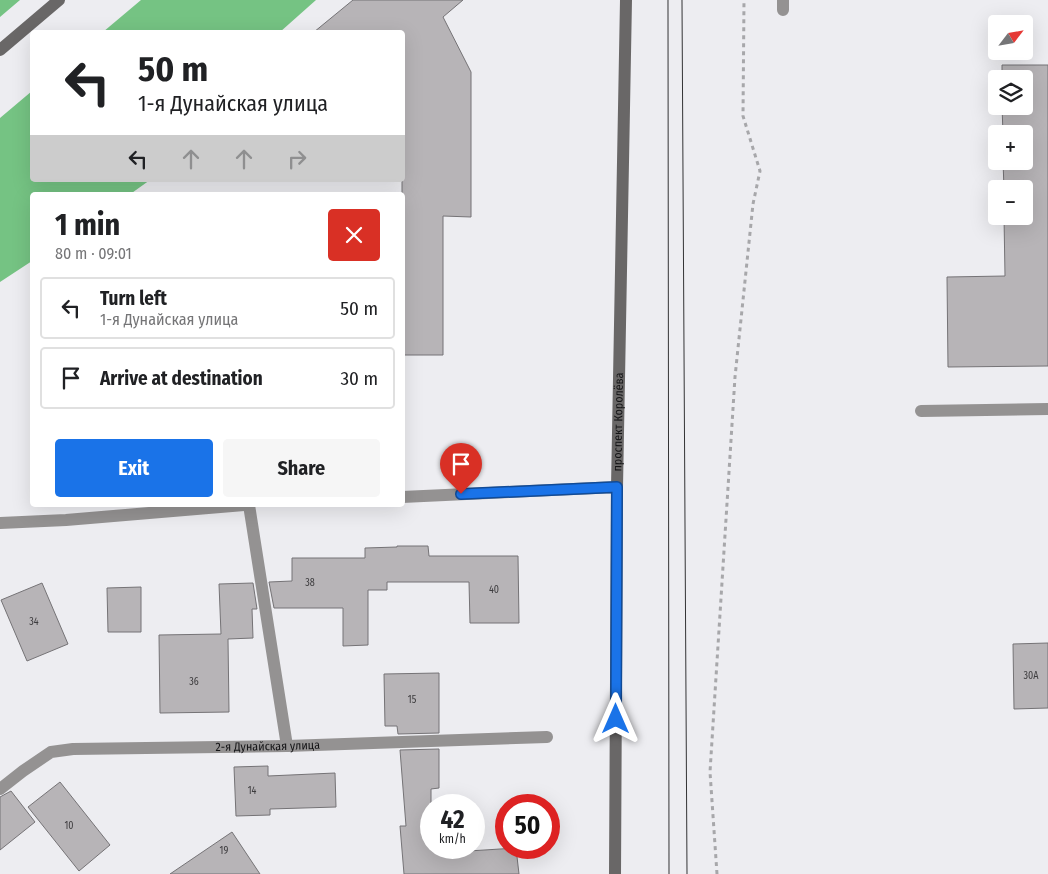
<!DOCTYPE html>
<meta charset="utf-8">
<style>
:root{--surface:#fff;--page:#f6f6f6;--text:#202124;--muted:#757577;--line:#e0e0e0;--accent:#1a73e8}
body{margin:0;font-family:"Fira Sans Condensed",sans-serif;background:var(--page);color:var(--text);height:100vh;display:flex;flex-direction:column;font-size:19px;white-space:nowrap}
*{box-sizing:border-box;margin:0}
p{font-size:16px;color:var(--muted)}
.icon{flex:none;width:28px;height:28px;fill:none;stroke:currentColor;stroke-width:2;stroke-linecap:round;stroke-linejoin:round}
.map{position:relative;flex:1;overflow:hidden}
.sheet{position:absolute;left:30px;top:192px;width:375px;height:315px;display:flex;flex-direction:column;background:var(--surface);border-radius:5px;box-shadow:0 5px 20px #0002}
.sheet>*{flex:none}
.guide{position:absolute;left:30px;top:30px;width:375px;height:152px;border-radius:5px;box-shadow:0 5px 20px #0002;background:#fff;color:var(--text);overflow:hidden}
.needle{width:32px;rotate:59deg}
.buttons{position:absolute;left:988px;top:15px;display:grid;gap:10px}
.buttons a{display:grid;place-items:center;width:45px;height:45px;border-radius:5px;background:var(--surface);box-shadow:0 5px 20px #0002;font-size:25px}
.speed{position:absolute;left:420px;top:794px;display:flex;gap:10px;font-size:25px;font-weight:700;text-align:center}
.speed>*{display:grid;place-content:center;width:65px;height:65px;border-radius:50%;background:var(--surface);box-shadow:0 5px 20px #0002;line-height:1}
.speed small{font-size:12px;font-weight:400}
.speed .limit{border:8px solid #d22;background:#fff;color:#111}
.pin{position:absolute;display:grid;place-items:center;width:42px;height:42px;color:#fff;margin:-51px -21px;border-radius:50% 50% 50% 0;rotate:-45deg;box-shadow:0 0 5px #0007}
.pin .icon{rotate:45deg}
.me{position:absolute;width:55px;margin:-28px;rotate:0deg;stroke-linejoin:round;filter:drop-shadow(0 0 4px #0008)}
.turn{display:flex;align-items:center;gap:18px;height:105px;padding:0 25px;font-size:22px}
.turn .icon{width:65px;height:65px;stroke-width:2.5}
.turn b{display:block;font-size:35px;line-height:42px}
.lanes{display:flex;align-items:center;height:48px;padding:0 25px;background:#0003;justify-content:center;gap:25px;direction:ltr}
.lanes .off{opacity:.35}
.round{display:grid;place-items:center;flex:none;width:52px;height:52px;border-radius:5px;background:var(--page)}
.headline{display:flex;align-items:center;justify-content:space-between;height:85px;padding:0 25px}
h1{font-size:30px;font-weight:700;line-height:38px}
.button{display:flex;gap:10px;margin-top:auto;padding:10px 25px}
.button a{flex:1;height:58px;border-radius:5px;background:var(--accent);color:#fff;font-size:20px;font-weight:700;line-height:58px;text-align:center}
.button a+a{background:var(--page);color:var(--text)}
ul{padding:0;list-style:none}
li{display:flex;align-items:center;gap:15px;height:62px;margin:0 10px 8px;padding:0 15px;border:2px solid var(--line);border-radius:5px}
li div{flex:1}
li b{display:block;font-size:19px}
li em{font-style:normal}
.map>svg:first-child{display:block}
.forest{fill:#75c383}
.building{fill:#b7b4b7;stroke:#757376}
.lines{fill:none;stroke-linecap:round;stroke-linejoin:round}
.path{stroke:#a7a7aa;stroke-width:3;stroke-dasharray:4 4;stroke-linecap:butt}
.lane{stroke:#949292;stroke-width:12}
.street{stroke:#949292;stroke-width:12}
.secondary{stroke:#696767;stroke-width:12}
.tram{stroke:#333335;stroke-width:1}
.route-casing{stroke:#114b97;stroke-width:12}
.route{stroke:#1a73e8;stroke-width:9}
.labels{text-anchor:middle;dominant-baseline:central;stroke-width:4.5;stroke-linejoin:round;paint-order:stroke}
.number-label{font-size:10px;fill:#3d3c3e}
.street-label{font-size:12px;fill:#141416;stroke:#ededf1}
</style>
<div class="map">
<svg width="1048" height="874" viewBox="0 0 1048 874">
<rect width="100%" height="100%" fill="#ededf1"/>
<path class="forest" d="M0 0H20L0 17Z
M141 0H316L280 32H103Z
M32 91V180H150L129 195H32V261L0 282V118Z"/>
<path class="building" d="M353 0H463L443 17 471 72V217L443 216V355H402V32H314Z
M1002 65H1048V366L948 367 947 277 1005 276 1004 216H1024V189H1004L1003 161H1024V134H1003L1002 106H1024V79H1002Z
M397 546H428L429 556H518L519 623H470L469 582H387V590H368V645L343 646V608H274L269 582 292 581V558H365V548L397 547Z
M42 583 68 644 27 661 1 600Z
M253 583 257 609H252L253 638 228 639 229 712 160 713 159 635 221 634 219 584Z
M141 587V632H108L107 588Z
M1048 643V708L1014 709 1013 644Z
M439 673V733L398 734 397 726H385L384 674Z
M439 749V788L431 789V848H437V853L516 848 519 874H404L400 826H406L400 750Z
M268 766V776L335 773 336 807 270 809V815L236 816 234 767Z
M60 782 110 845 79 871 28 807Z
M11 791 35 822 0 850V797Z
M232 832 260 874H170Z"/>
<g class="lines">
<path class="path" d="M717 874 710 772 735 377 753 204 760 171 743 116 744 0"/>
<path class="lane" d="M783 0V10
M921 411 1048 409"/>
<g class="street">
<path d="M402 497 617 487"/>
<path d="M249 505 287 746"/>
<path d="M0 523 66 520 244 505"/>
<path id="s1" d="M0 789 23 771 51 752 73 749 287 746 547 737"/>
</g>
<g class="secondary">
<path d="M0 50 59 0"/>
<path id="s2" d="M615 874 617 487 626 0"/>
</g>
<path class="tram" d="M668 0 669 874
M682 0 687 874"/>
</g>
<g class="lines">
<g class="route-casing">
<path id="route" d="M461 494 617 487 616 719"/>
</g>
<use href="#route" class="route"/>
</g>
<g class="labels">
<g class="number-label">
<text x="310" y="583">38</text>
<text x="494" y="590">40</text>
<text x="34" y="622">34</text>
<text x="1031" y="676">30А</text>
<text x="194" y="682">36</text>
<text x="412" y="700">15</text>
<text x="252" y="791">14</text>
<text x="69" y="826">10</text>
<text x="224" y="851">19</text>
</g>
<g class="street-label">
<text stroke="none"><textPath href="#s2" startOffset="452">проспект Королёва</textPath></text>
<text stroke="none"><textPath href="#s1" startOffset="280">2-я Дунайская улица</textPath></text>
</g>
</g>
</svg>
<div class="buttons">
<a><svg class="needle" viewBox="-14 -14 28 28"><path d="M0-13l5 13h-10z" fill="#e53935"/><path d="M0 13l5-13h-10z" fill="#757577"/></svg></a>
<a><svg class="icon" aria-label="layers" viewBox="0 0 24 24"><path d="M12 4l9 5-9 5-9-5zM3 14l9 5 9-5"/></svg></a>
<a>+</a>
<a>−</a>
</div>
<div class="speed"><div>42<small>km/h</small></div><div class="limit">50</div></div>
<div class="pin" style="left:461px;top:494px;background:#d93025"><svg class="icon" aria-label="arrive" viewBox="0 0 24 24"><path d="M6 21V4h12l-3 4 3 4H6"/></svg></div>
<svg class="me" style="left:616px;top:719px" viewBox="-20 -20 40 40"><path d="M0-17L14 15 0 8-14 15z" fill="#1a73e8" stroke="#fff" stroke-width="4"/></svg>
<div class="guide">
<div class="turn"><svg class="icon" aria-label="left" viewBox="0 0 24 24"><path d="M17 20v-9H6M10 6l-5 5 5 5"/></svg><div><b>50 m</b>1-я Дунайская улица</div></div>
<div class="lanes"><svg class="icon" aria-label="left" viewBox="0 0 24 24"><path d="M17 20v-9H6M10 6l-5 5 5 5"/></svg><svg class="icon off" aria-label="ahead" viewBox="0 0 24 24"><path d="M12 20V5M6 11l6-6 6 6"/></svg><svg class="icon off" aria-label="ahead" viewBox="0 0 24 24"><path d="M12 20V5M6 11l6-6 6 6"/></svg><svg class="icon off" aria-label="right" viewBox="0 0 24 24"><path d="M7 20v-9h11M14 6l5 5-5 5"/></svg></div>
</div>
<section class="sheet">
<div class="headline"><div><h1>1 min</h1><p>80 m · 09:01</p></div><a class="round" style="background:#d93025;color:#fff"><svg class="icon" aria-label="close" viewBox="0 0 24 24"><path d="M6 6l12 12M18 6L6 18"/></svg></a></div>
<ul>
<li><svg class="icon" aria-label="left" viewBox="0 0 24 24"><path d="M17 20v-9H6M10 6l-5 5 5 5"/></svg><div><b>Turn left</b><p>1-я Дунайская улица</p></div><em>50 m</em></li>
<li><svg class="icon" aria-label="arrive" viewBox="0 0 24 24"><path d="M6 21V4h12l-3 4 3 4H6"/></svg><div><b>Arrive at destination</b></div><em>30 m</em></li>
</ul>
<div class="button"><a>Exit</a><a>Share</a></div>
</section>
</div>
